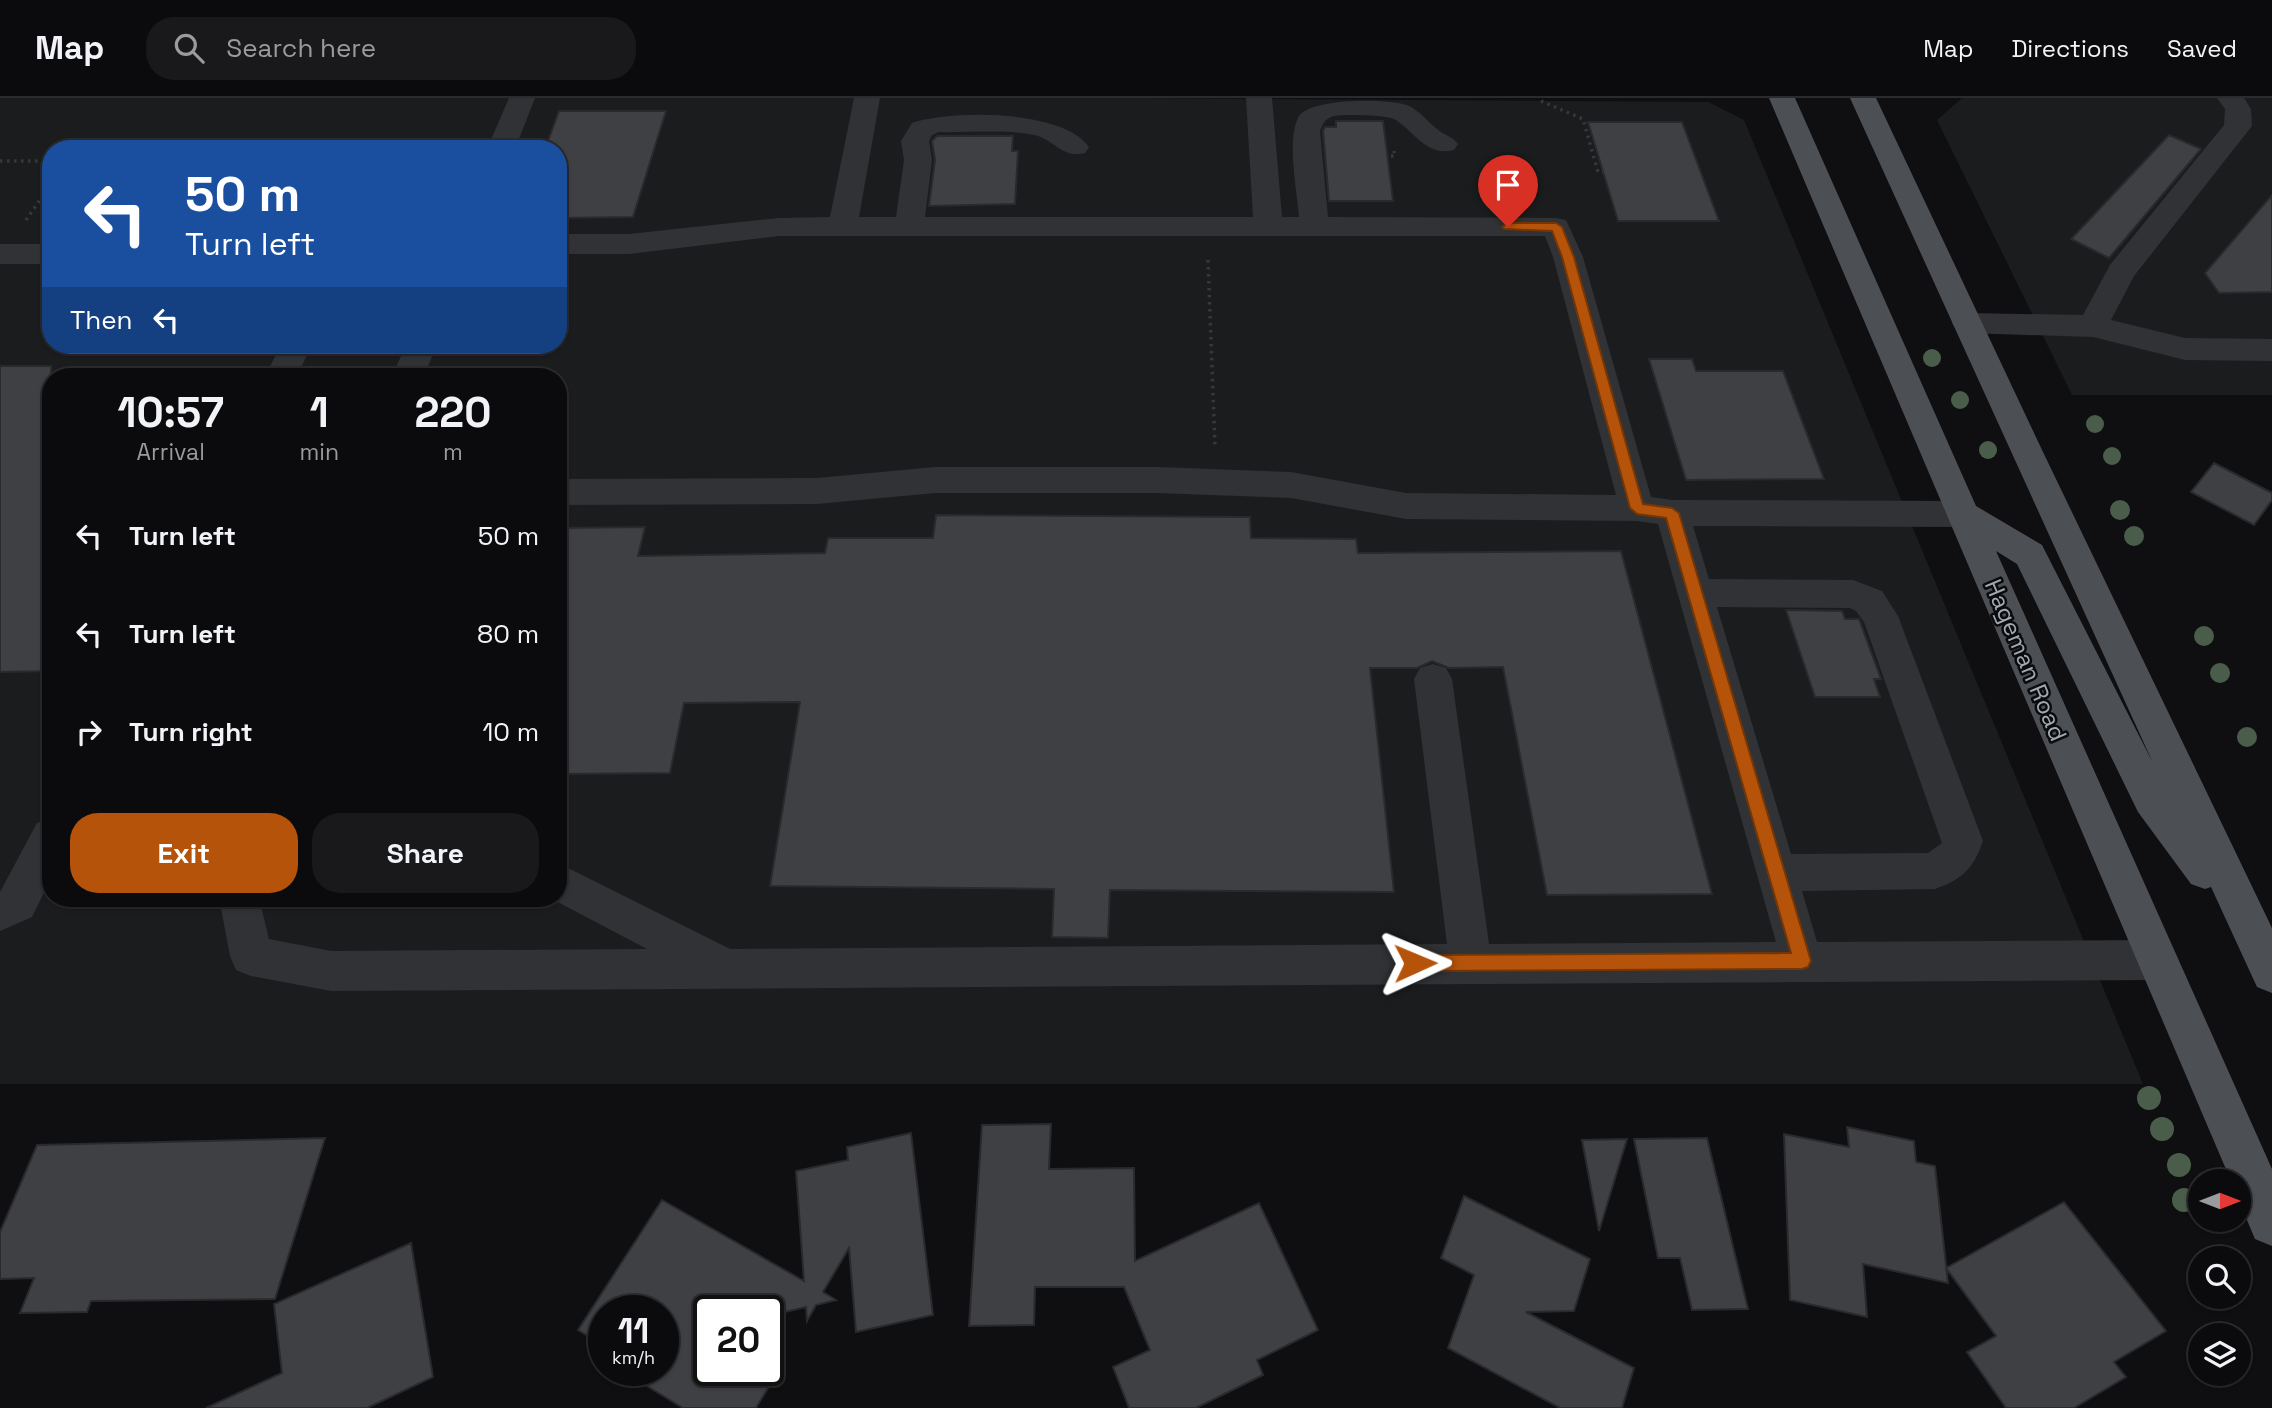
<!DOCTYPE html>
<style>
:root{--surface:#0b0b0d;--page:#19191b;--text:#f1f3f6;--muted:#9a9b9d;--line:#2b2b2e;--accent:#b45309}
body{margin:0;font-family:"Space Grotesk",sans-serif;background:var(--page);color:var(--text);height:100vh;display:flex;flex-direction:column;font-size:26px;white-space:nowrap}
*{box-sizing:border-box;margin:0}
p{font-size:23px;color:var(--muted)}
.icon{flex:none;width:38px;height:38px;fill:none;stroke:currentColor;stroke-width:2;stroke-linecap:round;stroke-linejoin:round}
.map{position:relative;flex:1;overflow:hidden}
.sheet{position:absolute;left:42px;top:270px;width:525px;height:539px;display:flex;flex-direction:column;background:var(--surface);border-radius:28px;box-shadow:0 2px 5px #0004,0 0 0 2px var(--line)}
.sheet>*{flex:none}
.guide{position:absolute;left:42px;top:42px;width:525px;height:214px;border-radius:28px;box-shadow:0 2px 5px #0004,0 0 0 2px var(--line);background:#1a4fa0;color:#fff;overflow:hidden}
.needle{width:46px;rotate:90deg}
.buttons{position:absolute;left:2188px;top:1071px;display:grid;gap:14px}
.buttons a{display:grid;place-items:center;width:63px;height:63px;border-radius:50%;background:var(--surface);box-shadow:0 2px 5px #0004,0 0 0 2px var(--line);font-size:35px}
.speed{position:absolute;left:588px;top:1197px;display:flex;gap:14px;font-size:35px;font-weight:700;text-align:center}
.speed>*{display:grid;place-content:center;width:91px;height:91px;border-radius:50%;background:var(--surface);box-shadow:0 2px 5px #0004,0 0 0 2px var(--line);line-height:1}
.speed small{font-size:18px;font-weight:400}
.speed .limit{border:4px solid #111;border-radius:10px;background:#fff;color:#111}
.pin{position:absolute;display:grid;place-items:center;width:60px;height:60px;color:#fff;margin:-72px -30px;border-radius:50% 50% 50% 0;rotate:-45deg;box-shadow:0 0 7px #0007}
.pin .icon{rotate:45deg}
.me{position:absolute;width:77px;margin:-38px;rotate:89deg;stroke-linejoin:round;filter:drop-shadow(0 0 5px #0008)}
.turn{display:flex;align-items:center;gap:24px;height:147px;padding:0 28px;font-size:32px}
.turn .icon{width:91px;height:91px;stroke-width:2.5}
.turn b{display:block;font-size:49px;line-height:60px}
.then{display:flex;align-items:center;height:66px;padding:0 28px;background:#0003;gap:14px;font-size:26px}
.eta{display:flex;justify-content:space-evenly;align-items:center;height:119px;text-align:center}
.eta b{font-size:42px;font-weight:700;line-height:49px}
.action{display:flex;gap:14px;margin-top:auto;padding:14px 28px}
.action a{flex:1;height:80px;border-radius:28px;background:var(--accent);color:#fff;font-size:28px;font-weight:700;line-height:80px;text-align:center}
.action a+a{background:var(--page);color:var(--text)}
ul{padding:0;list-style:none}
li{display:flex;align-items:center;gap:21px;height:98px;padding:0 28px}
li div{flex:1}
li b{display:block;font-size:26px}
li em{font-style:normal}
header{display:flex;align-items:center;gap:42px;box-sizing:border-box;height:98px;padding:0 35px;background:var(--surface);border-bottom:2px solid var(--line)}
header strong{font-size:33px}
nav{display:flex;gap:38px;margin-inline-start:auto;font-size:24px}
.search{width:490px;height:63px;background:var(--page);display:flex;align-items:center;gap:18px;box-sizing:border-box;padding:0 24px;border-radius:28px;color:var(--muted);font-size:26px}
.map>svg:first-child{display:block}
.built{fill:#1b1c1e;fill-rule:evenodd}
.building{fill:#3e4044;stroke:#292a2d;stroke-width:2}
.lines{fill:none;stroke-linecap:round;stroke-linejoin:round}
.path{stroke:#36393c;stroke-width:3.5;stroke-dasharray:2.5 4.5;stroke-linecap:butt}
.minor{fill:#303235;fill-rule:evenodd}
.major{fill:#4c4f54;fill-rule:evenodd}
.tree{fill:#4a5d4a}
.route{fill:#b45309;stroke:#753606;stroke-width:2}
.labels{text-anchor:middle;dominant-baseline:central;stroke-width:5;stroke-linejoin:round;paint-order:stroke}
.street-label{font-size:24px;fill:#a1a8b1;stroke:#0a0b0c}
</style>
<header>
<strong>Map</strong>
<div class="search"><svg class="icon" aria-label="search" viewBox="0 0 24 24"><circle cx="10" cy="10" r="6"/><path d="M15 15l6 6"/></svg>Search here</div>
<nav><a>Map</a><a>Directions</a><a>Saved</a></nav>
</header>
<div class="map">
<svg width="2272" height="1310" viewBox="0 0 2272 1310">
<rect width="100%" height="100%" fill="#0f0f11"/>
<path class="built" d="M0 0H1147L1708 4 1744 22 2143 986H0ZM51 51H558V247H51ZM51 278H558V800H51Z
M1962 0H2272V297H2072L1937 22Z"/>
<path class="building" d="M559 13H666L633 119 558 120V51H545Z
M1336 23H1383L1393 103H1329L1323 33 1325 29H1336Z
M1588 24H1682L1719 123H1618Z
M2169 37 2201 51 2109 160 2071 141Z
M937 38H1013L1012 53H1018L1015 106 929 108 935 62 932 43Z
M2272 97V194L2219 195 2205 175Z
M1649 261H1692L1696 273H1783L1824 381 1686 382Z
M0 268H51V573L0 574Z
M2214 365 2272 395V402L2254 427 2191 394Z
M936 417 1250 419 1251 440 1356 441 1358 455 1621 453 1712 796 1547 797 1503 569 1449 570 1432 563 1417 570H1370L1394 794 1110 792 1108 840 1052 839 1054 791 770 788 800 604 684 605 670 675 558 676V430L645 429 638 458 825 455 828 440H933Z
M1786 512 1842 513 1845 521H1859L1881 581H1874L1880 599H1815Z
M1051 1026 1049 1071 1134 1070 1135 1163 1259 1105 1318 1232 1257 1262 1263 1277 1196 1310H1129L1113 1269 1150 1252 1124 1189H1035L1034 1227 969 1228 982 1027Z
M1847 1029 1914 1043 1916 1064 1935 1068 1948 1185 1863 1166 1867 1219 1790 1202 1784 1036 1849 1049Z
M911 1035 933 1217 856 1234 849 1150 823 1194 836 1202 816 1207 807 1223 806 1209 768 1218V1213H709V1272H768V1263L780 1270 756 1310H683L624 1274 663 1272V1213H604V1248L578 1232 662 1102 804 1183 796 1073 848 1062 847 1049Z
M325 1040 275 1201 91 1203 87 1214 20 1215 34 1180 0 1181V1134L37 1047Z
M1707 1040 1748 1211 1692 1212 1680 1160H1658L1634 1041Z
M1627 1041 1599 1133 1582 1042Z
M1464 1098 1590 1161 1574 1213 1526 1214 1634 1270 1622 1310H1560L1448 1250 1474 1177 1441 1160Z
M2064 1104 2166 1233 2114 1264 2126 1279 2074 1310H2006L1967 1254 1996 1238 1946 1170Z
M411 1145 433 1279 367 1310H206L282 1275 274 1206Z"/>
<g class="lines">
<path class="path" d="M1541 3 1583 21 1598 74H1603
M1391 58H1395L1394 53
M0 63H51
M26 122 51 86
M1208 162 1215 349"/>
<path class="minor" d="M509 0H535L515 51H487Z
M854 0H880L859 119H896L904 62 901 43 912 25C951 12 1063 11 1089 49L1085 55C1062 61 1054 41 1034 37 1009 31 966 35 939 34L932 37 929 43 932 62 925 119H1253L1246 0H1272L1282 119H1299C1297 92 1286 41 1299 18 1312 0 1386 0 1407 7 1421 13 1429 26 1441 34 1447 38 1453 39 1458 46L1454 52C1425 59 1415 33 1394 21 1386 17 1344 16 1334 18 1325 20 1323 26 1320 33L1328 119 1556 120 1566 122 1583 159 1651 399 1672 402 1962 403 1974 407 1979 416 1974 425 1962 429 1693 428 1709 481 1853 482 1882 493 1898 518 1983 743C1973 771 1963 781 1935 791L1802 793 1817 844 2156 842 2171 848 2177 862 2171 876 2156 882 331 893 251 878 236 872 230 858 219 800H259L269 841 331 853 647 851 550 800H558V765L730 851 1447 846 1414 581 1420 570 1433 566 1446 570 1452 581 1489 846 1776 844 1658 426 1637 423 1406 421 1291 400 1157 395H935L817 406 558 407V381L817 380 935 369H1157L1291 374 1406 395 1616 397 1553 159 1545 138H779L629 156H558V136H629L779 120 830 119ZM1717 509 1850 510 1856 513 1864 524 1942 745 1928 755 1791 756Z
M2217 0H2244L2251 11 2252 28 2134 178 2111 222 2185 240 2272 241V263L2185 262 2093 239 1967 235 1956 232 1952 225 1956 218 1967 215 2083 217 2110 167 2224 27 2225 11Z
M0 146H51V166H0Z
M281 247H312L297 278H265Z
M406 247H437L424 278H392Z
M51 720V780L32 819 0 833V794L37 725Z"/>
<path class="major" d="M1769 0H1795L1976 408 2042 447 2153 665 1850 0H1876L2043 354 2272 830V895L2257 889 2211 789 2205 791 2191 786 2138 714 2017 466 1996 453 2272 1071V1148L2255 1141 2238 1101V1083H2231Z"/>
</g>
<g class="tree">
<circle cx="1932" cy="260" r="9"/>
<circle cx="1960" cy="302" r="9"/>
<circle cx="2095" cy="326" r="9"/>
<circle cx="1988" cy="352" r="9"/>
<circle cx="2112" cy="358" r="9"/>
<circle cx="2120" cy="412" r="10"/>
<circle cx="2134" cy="438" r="10"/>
<circle cx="2204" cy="538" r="10"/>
<circle cx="2220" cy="575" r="10"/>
<circle cx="2247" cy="639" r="10"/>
<circle cx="2149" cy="1000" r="12"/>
<circle cx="2162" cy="1031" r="12"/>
<circle cx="2179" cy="1067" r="12"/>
<circle cx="2184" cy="1102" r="12"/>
</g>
<path class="route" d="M1508 125H1556L1562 129 1574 159 1643 406 1672 410 1679 415 1811 863 1808 869 1802 871 1415 873 1409 871 1407 865 1409 859 1415 857 1791 855 1666 420 1637 416 1630 410 1562 159 1552 133 1504 131 1502 129Z"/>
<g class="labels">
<g class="street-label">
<text transform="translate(2026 562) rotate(67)">Hageman Road</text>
</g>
</g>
</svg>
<div class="buttons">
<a><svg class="needle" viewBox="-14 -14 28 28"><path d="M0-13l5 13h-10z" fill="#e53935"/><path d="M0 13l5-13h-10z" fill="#9a9b9d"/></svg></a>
<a><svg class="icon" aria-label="search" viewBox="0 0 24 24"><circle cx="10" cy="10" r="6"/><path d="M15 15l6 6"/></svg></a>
<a><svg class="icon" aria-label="layers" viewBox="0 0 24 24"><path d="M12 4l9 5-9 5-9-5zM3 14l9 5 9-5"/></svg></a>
</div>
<div class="speed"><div>11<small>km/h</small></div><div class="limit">20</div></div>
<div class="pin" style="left:1508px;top:129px;background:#d93025"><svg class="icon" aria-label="arrive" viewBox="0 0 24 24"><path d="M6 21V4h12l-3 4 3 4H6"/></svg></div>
<svg class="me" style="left:1415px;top:865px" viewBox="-20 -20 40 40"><path d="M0-17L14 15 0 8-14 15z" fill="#b45309" stroke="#fff" stroke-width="4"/></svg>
<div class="guide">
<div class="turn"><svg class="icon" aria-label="left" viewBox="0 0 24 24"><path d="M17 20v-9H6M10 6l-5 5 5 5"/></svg><div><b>50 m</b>Turn left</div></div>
<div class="then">Then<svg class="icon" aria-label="left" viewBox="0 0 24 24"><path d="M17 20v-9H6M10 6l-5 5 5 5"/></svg></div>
</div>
<section class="sheet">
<div class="eta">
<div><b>10:57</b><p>Arrival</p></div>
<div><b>1</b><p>min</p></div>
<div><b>220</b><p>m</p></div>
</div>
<ul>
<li><svg class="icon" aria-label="left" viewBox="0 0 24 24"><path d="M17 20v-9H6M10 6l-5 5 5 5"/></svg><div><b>Turn left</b></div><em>50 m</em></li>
<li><svg class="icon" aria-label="left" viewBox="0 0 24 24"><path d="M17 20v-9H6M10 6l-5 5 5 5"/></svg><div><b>Turn left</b></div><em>80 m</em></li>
<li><svg class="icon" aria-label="right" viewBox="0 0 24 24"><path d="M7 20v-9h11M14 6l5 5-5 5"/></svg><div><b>Turn right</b></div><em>10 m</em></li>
</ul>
<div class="action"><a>Exit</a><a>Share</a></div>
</section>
</div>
